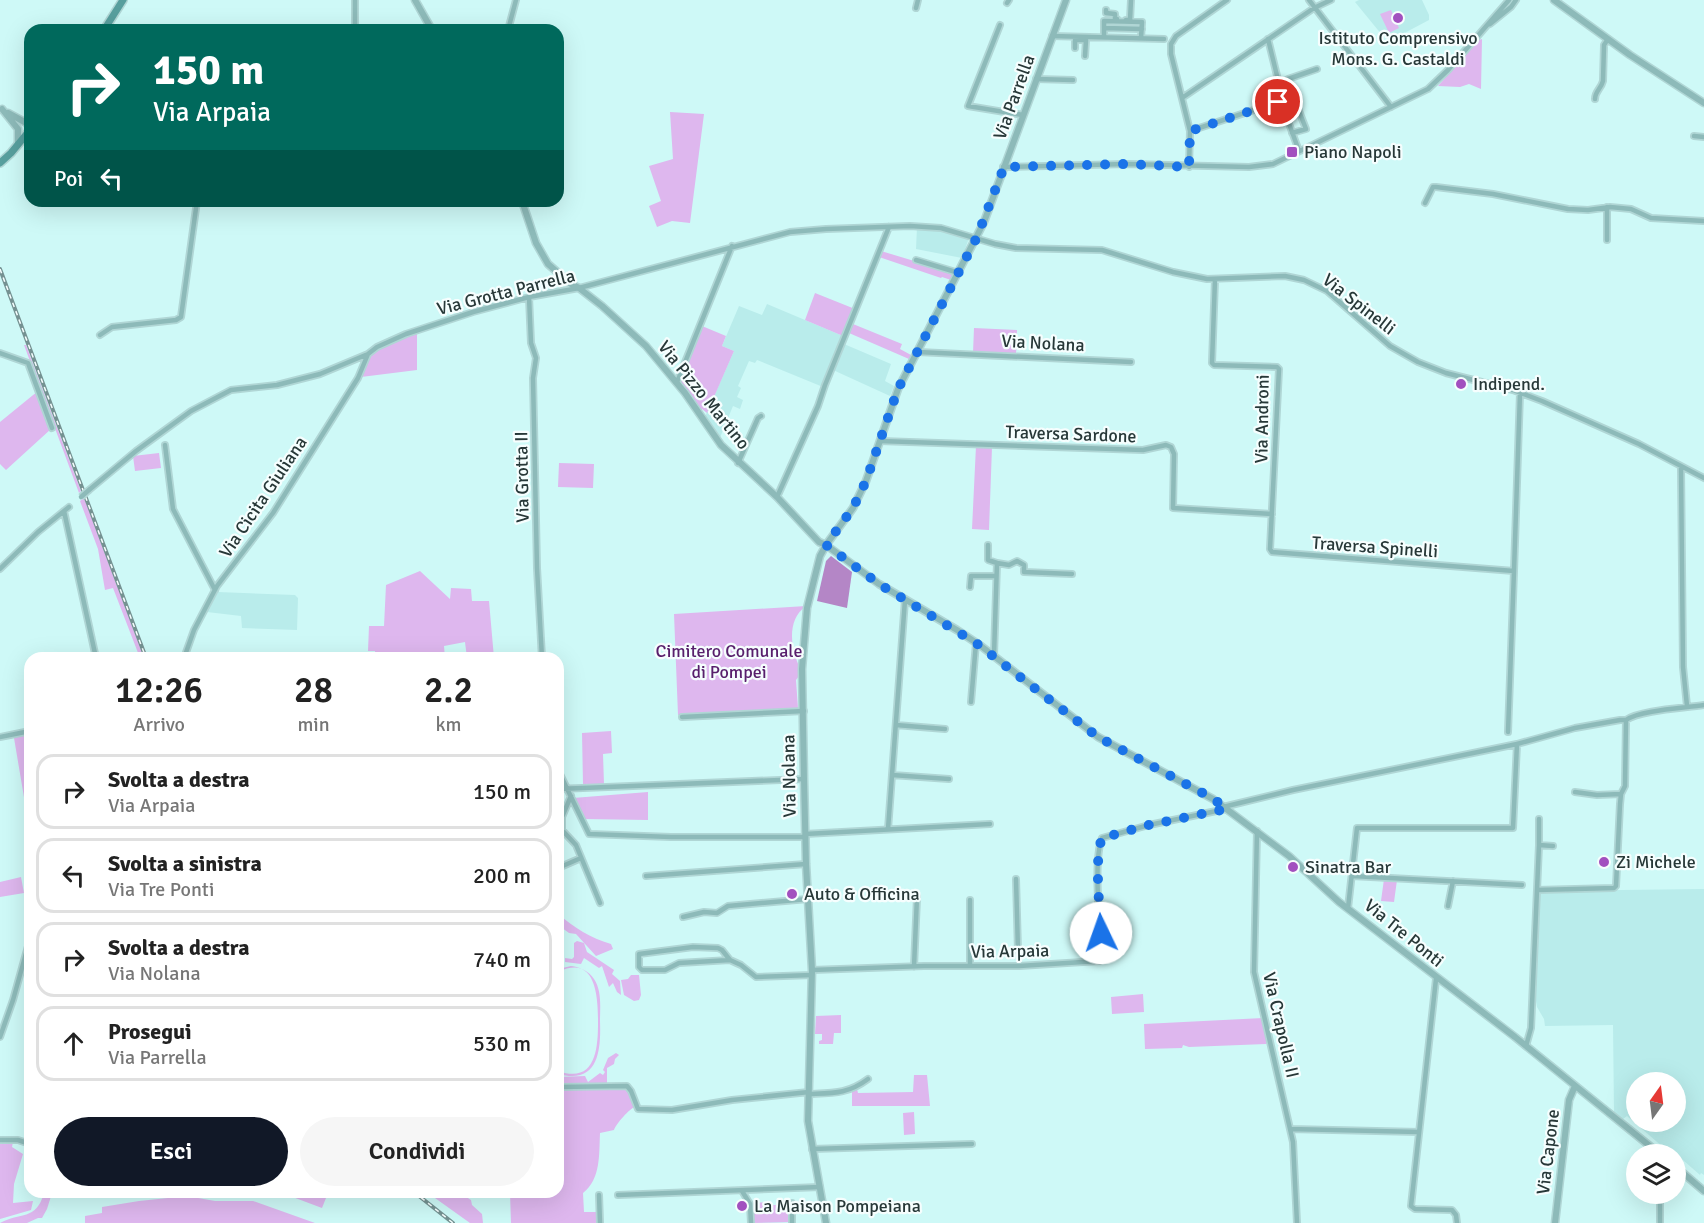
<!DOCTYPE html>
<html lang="it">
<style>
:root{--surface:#fff;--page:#f6f6f6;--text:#222;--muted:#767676;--line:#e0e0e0;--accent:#111827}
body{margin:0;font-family:Signika,sans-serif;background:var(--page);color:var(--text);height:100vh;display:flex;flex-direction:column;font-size:22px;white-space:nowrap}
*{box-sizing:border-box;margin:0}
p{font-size:20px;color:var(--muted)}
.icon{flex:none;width:33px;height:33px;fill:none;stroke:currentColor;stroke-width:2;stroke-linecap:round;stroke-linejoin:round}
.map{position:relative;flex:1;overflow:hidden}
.drawer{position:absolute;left:24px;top:652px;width:540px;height:546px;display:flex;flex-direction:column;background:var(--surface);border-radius:18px;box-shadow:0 6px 24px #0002}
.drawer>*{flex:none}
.banner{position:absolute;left:24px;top:24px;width:540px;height:183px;border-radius:18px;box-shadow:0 6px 24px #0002;background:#00695c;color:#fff;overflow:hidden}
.needle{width:39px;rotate:14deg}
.controls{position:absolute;left:1626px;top:1072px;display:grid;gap:12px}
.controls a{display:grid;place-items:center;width:60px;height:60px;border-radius:50%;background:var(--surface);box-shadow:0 6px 24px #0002;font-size:30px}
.pin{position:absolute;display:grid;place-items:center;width:51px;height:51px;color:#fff;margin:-26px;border:3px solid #fff;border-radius:50%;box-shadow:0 2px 6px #0007}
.me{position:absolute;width:66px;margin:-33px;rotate:357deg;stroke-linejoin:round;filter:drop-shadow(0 0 4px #0008)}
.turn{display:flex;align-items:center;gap:21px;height:126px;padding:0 30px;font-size:27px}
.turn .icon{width:78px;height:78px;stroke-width:2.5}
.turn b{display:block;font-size:42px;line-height:51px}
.then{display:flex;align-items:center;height:57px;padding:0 30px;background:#0003;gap:12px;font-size:22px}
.eta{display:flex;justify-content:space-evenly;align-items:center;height:102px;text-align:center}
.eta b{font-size:36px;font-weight:600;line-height:42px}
.button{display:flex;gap:12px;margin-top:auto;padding:12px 30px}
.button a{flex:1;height:69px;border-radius:36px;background:var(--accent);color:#fff;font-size:24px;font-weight:600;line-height:69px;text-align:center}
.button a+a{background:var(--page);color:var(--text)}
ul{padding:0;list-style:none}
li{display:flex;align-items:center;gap:18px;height:75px;margin:0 12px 9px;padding:0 18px;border:3px solid var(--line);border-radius:18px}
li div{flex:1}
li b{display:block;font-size:22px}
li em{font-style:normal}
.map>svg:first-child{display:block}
.built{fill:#b9eceb;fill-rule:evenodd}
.green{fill:#deb7ee}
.water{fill:#b486c6}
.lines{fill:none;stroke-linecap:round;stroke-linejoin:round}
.minor-tunnel{stroke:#add2d1;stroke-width:4.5;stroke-dasharray:4.5 2;stroke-linecap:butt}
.minor-casing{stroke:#b0d6d5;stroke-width:8}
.tertiary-casing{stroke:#b0d6d5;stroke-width:9}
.secondary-casing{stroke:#b0d6d5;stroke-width:10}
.minor{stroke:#8dbab9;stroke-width:4.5}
.tertiary{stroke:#8dbab9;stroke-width:6}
.secondary{stroke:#589f9e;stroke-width:7}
.rail-casing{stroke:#759292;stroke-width:4}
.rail{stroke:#f6fefe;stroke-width:1.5;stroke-dasharray:4.5;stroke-linecap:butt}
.minor-bridge-casing{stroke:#b0d6d5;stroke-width:8;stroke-linecap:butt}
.minor-bridge{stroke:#8dbab9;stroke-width:4.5}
.route{stroke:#1a73e8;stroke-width:10;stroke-dasharray:0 18}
.poi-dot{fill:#a250bf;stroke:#f6fefe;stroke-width:2}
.labels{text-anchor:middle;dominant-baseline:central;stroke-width:4.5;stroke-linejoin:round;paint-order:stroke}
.poi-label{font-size:18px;fill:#273838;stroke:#f6fefe;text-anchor:start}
.street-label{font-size:18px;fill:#273838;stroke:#f6fefe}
.park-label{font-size:18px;fill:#581f6c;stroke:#f6fefe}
</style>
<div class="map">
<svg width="1704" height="1223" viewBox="0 0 1704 1223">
<rect width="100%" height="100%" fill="#cef9f7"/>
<path class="built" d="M1359 0H1422L1429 15V20L1395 38H1389L1382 35 1355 2Z
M917 227 941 229 953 232V235H962L969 238 962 258 916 249Z
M767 304 843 336 841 343H839L823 387 757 360 755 363 749 361 738 386 741 388 737 397 743 400 740 409 733 406 719 440 704 419 734 351 722 346 739 306 762 315Z
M844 344 891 364 885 381 894 386 890 396 833 370Z
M218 592 295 595 298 598 297 630 242 628 241 616 207 612Z
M1704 889V1175L1701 1173 1700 1175 1667 1146 1664 1148 1627 1116 1623 1119 1614 1112 1613 1025 1545 1026 1544 1019 1537 1007 1535 995 1539 891ZM1636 1083H1676V1122H1636Z"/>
<path class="green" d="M1391 10 1399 28 1389 33 1380 14Z
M1482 39 1481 89 1469 84 1460 87 1438 86 1479 40Z
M670 112 704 114 690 223 672 221 657 227 649 206 661 201 649 166 673 159Z
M881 251 954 273 951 280 942 277 941 278 879 257Z
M815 293 855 309 843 336 805 320Z
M853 324 902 344 900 349 911 355 909 359 849 333Z
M702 326 726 336 722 346 734 351 707 413 702 409 700 412 679 382Z
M974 328 1017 330 1016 356 973 353Z
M417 333V370L361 377 367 363 375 350Z
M24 345H26L81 491 79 493Z
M38 391 51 429 6 470 0 464V422Z
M976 446 992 447 989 530 972 529Z
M159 453 161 468 135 471 133 456Z
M559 463 594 464 593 488 558 487Z
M84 498 144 658H140L113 588 105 590 98 549 80 501Z
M420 571 450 599 451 588 471 589 472 601H489L494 658H467L465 642 444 646 445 658H375V651H368L369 626H384L386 585Z
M806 606C785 621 791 652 802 672L796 680 798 708 678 715 674 614Z
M611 731 612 753 603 754 604 784 583 785 582 733Z
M30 733V809H26L14 738Z
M648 792V820L583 819 573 798Z
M21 877 24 893 0 897V882Z
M1384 879 1397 880 1394 902 1381 901Z
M558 914C575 928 590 938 611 944L613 949 596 956 576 934 569 933 558 925Z
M577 941 584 943 587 952 614 970 612 974 620 981 621 995 617 992 613 983 609 987 602 966 599 968 584 958 581 964 565 962V958L572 959 574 957V943Z
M571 966C580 967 589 971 594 979 602 991 600 1007 600 1021 601 1050 599 1085 558 1074V1071C595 1084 598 1050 598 1023 598 999 597 953 558 972V969Z
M631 975H639L641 995 639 1000 634 1001 624 995 621 980 628 979Z
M1143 994 1144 1012 1112 1014 1111 997Z
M841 1015V1033H834L833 1044H819V1041L822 1040V1034H815L816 1016Z
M1263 1018 1268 1042 1266 1044 1189 1047 1183 1045 1182 1048 1145 1049 1144 1024Z
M616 1053 619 1055 615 1059 614 1064 607 1068V1083L558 1085V1077L585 1076 588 1082 600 1073 603 1075 605 1072 603 1070 608 1058Z
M914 1075H927L930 1106H852V1089H857L858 1093 913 1092Z
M623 1086 630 1091 635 1107C630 1108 616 1124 614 1130L600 1133C599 1154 601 1179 583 1193L584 1212H597V1223H511L510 1193 558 1192V1088Z
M914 1112 915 1134 904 1135 903 1113Z
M0 1141 13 1142 12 1147 23 1154 14 1184 13 1203 33 1201 31 1210 0 1219Z
M44 1193H52L47 1209 42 1218H38L27 1223H0C20 1212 36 1221 44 1193Z
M282 1193H328L322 1208Z
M428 1193H460L471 1200 472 1205 482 1214 483 1223H470Z
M187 1196 215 1201H253L315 1223H85V1216L102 1213V1207L139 1201Z
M770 1202V1205H791V1222L752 1223V1203Z"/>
<path class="water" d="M831 556 852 572 847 608 817 601 826 561Z"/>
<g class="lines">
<path class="minor-tunnel" d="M1018 951 1019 959"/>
<g class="minor-casing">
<path id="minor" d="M1309 0 1391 107
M1007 3 1009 0
M916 8 918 0
M1106 10V13L1115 14V19H1117
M1126 20H1130L1131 0
M1490 24 1511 7 1516 0
M1000 25 968 106 1023 115
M1104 28 1142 29
M355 30V0
M508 30 516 0
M1052 36 1164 39
M1104 37V21L1142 22 1141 38
M1084 40H1086L1085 56
M1075 48V40H1084L1083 38
M1036 79 1073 80
M1182 98 1314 8 1331 0
M1595 99C1595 91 1601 89 1603 81L1604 45 1608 39
M1190 131 1278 102 1281 92 1268 39
M1292 133 1306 129 1297 106
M1694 136 1704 137
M1299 151 1284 110 1297 106 1288 79 1317 69
M1003 167 1127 164 1249 167 1273 164 1428 89 1448 70 1509 0
M1189 167 1190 131 1171 54V44L1176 36 1227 0
M1425 203 1433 187H1436L1493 194 1568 209 1588 210 1610 207 1631 209 1651 218 1704 221
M1607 240V207
M916 260 959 273
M1215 279 1212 363 1214 365 1277 367 1279 369 1270 549 1272 552 1514 571 1520 393
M529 297 531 343 536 358 533 378 537 568 542 658
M100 335 112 327 176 320 181 317 197 201
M918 352 1131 362
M0 353 28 363 52 428
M677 382 732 246
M880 441 1143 450 1166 445 1171 447 1174 454 1173 508 1272 514
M165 445 173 509 215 590
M738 463 758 418 761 416
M1681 468 1683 667 1687 706
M89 490 136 451 191 411 231 390 277 385 320 374 368 354 377 347 406 334 473 312 529 297 579 288 790 232 826 229 910 226 941 228 995 244 1016 248 1102 250 1173 272 1207 279 1285 276 1304 280 1327 291 1390 346 1418 362 1446 373 1513 390 1542 401 1639 444 1704 478
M777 497 818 406 825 385 889 227
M64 511 96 658
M988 545V560L997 563 994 655
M997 563 1009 565 1017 561 1024 565V572L1072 574
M0 569 38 532 69 507
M970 587 971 576H996
M184 658 194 630 217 586 273 513 358 378 368 354
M971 702 976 643
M682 717 804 711
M896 725 945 729
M1508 732 1514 571
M0 737 30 731
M558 770 589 834 671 837H806
M892 775 905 600
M558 789 804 779
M1575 792 1597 795 1621 794
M571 796 562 817V830L576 845 600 903
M1223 807 1293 790 1517 744
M1539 819V845
M888 829 892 775 949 779
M1257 831 1254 972 1293 1142 1297 1223
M805 834 990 824
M558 868 581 858
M646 876 806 864
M1352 876 1522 885
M1016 879 1018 951
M1537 890 1539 845 1553 846
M1448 906 1453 881
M1348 908 1357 828H1513L1517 744 1575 728 1620 720H1626
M683 917 704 912 717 913 728 906 808 899
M730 960 679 963 665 970H642L639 967V954L693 947 718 948 722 950 730 960 741 965 756 977 812 975
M970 966V900
M914 967 917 897
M812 970 924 966H1019L1099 961 1101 949C1100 923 1093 860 1102 838L1149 825 1226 809
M1436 979 1411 1206 1415 1209 1452 1210 1456 1215 1457 1223
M0 1037 13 1000 30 939
M1526 1046 1531 1028 1537 890 1614 888 1616 886 1620 804 1621 794 1625 786 1626 720C1640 710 1686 708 1704 705
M558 1087 627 1086 631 1091 638 1109 672 1110 732 1100 809 1092
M809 1094C833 1093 848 1094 868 1079
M1290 1129 1419 1132
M0 1140H18L30 1144
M812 1149 972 1144
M742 1191 750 1204 751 1223
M1660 1194V1223
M599 1195 600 1223
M618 1195 820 1187
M792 1203V1223"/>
</g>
<g class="tertiary-casing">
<path id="tertiary" d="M415 0 432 30
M1554 0 1630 55 1704 103
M2 109 18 129V144
M8 113 30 125
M522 201 536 243 548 264 571 284 579 288 602 306 646 346 685 393 721 445 777 497 819 542 826 545 879 584 957 630 981 646 1098 737 1213 799 1289 856 1339 902 1515 1037 1661 1155
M1676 1167 1704 1191
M826 1223 808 1121 812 970 806 864 804 779 802 669 807 608 820 556 826 545 853 508 866 481 898 389 984 222 1066 0
M1555 1223 1569 1100 1575 1086"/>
</g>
<g class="secondary-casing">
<path id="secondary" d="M104 30 123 0
M0 163 11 153 30 130"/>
</g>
<use href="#minor" class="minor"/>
<use href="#tertiary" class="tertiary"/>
<use href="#secondary" class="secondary"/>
<g class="rail-casing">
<path id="rail" d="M0 269 146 658
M414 1192 453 1223"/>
</g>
<use href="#rail" class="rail"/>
<g class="minor-bridge-casing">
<path id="minor-bridge" d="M81 497 89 490"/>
</g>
<use href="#minor-bridge" class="minor-bridge"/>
</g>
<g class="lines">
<path class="route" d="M1101 933C1100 910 1094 858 1102 838L1149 825 1226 809 1214 799 1098 737 976 643 879 584 826 545 853 508 866 481 898 389 977 237 1004 167 1127 164 1189 167 1190 131 1278 102"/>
</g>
<g class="poi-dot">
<circle cx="1398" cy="18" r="6"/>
<rect x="1286" y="146" width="12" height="12" rx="3"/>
<circle cx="1461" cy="384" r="6"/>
<circle cx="1604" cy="862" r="6"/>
<circle cx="1293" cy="867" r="6"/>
<circle cx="792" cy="894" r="6"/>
<circle cx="742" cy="1206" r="6"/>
</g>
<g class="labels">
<g class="poi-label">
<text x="1398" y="38" text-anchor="middle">Istituto Comprensivo<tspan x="1398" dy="21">Mons. G. Castaldi</tspan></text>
<text x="1304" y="152">Piano Napoli</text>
<text x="1473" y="384">Indipend.</text>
<text x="1616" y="862">Zi Michele</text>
<text x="1305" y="867">Sinatra Bar</text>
<text x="804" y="894">Auto &amp; Officina</text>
<text x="754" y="1206">La Maison Pompeiana</text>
</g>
<g class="street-label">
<text transform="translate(1014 97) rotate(-70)">Via Parrella</text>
<text transform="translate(506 292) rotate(-14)">Via Grotta Parrella</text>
<text transform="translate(1359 304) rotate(38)">Via Spinelli</text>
<text transform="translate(1043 343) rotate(3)">Via Nolana</text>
<text transform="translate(704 395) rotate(51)">Via Pizzo Martino</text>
<text transform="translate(1262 419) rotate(-89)">Via Androni</text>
<text transform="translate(1071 434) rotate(2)">Traversa Sardone</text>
<text transform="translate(522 477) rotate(-91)">Via Grotta II</text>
<text transform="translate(263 497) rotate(-56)">Via Cicita Giuliana</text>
<text transform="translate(1375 547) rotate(4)">Traversa Spinelli</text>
<text transform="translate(789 776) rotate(-91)">Via Nolana</text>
<text transform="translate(1404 933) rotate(39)">Via Tre Ponti</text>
<text transform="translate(1010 951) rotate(-1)">Via Arpaia</text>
<text transform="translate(1281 1025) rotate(77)">Via Crapolla II</text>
<text transform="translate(1548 1152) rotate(-83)">Via Capone</text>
</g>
<g class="park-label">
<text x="729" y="651">Cimitero Comunale<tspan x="729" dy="21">di Pompei</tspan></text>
</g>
</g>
</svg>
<div class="controls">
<a><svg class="needle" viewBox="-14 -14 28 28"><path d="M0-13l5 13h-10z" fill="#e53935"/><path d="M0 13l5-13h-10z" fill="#767676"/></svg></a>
<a><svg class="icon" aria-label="layers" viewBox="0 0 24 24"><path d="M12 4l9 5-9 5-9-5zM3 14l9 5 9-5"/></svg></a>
</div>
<div class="pin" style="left:1278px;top:102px;background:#d93025"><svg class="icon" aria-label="arrive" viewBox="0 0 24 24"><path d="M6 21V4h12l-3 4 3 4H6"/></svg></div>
<svg class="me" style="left:1101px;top:933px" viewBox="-20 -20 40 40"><circle r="19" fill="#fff"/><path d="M0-13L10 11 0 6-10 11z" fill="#1a73e8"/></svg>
<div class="banner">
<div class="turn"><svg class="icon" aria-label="right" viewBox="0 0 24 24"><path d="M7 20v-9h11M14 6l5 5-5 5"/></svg><div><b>150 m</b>Via Arpaia</div></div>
<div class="then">Poi<svg class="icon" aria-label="left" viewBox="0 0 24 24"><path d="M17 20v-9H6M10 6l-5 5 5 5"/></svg></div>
</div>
<section class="drawer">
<div class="eta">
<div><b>12:26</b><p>Arrivo</p></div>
<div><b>28</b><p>min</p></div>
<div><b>2.2</b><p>km</p></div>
</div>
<ul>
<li><svg class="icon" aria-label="right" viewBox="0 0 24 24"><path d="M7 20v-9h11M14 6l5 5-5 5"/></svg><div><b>Svolta a destra</b><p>Via Arpaia</p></div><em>150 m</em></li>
<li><svg class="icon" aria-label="left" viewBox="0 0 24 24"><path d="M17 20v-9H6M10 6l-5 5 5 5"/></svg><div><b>Svolta a sinistra</b><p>Via Tre Ponti</p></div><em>200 m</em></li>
<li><svg class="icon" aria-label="right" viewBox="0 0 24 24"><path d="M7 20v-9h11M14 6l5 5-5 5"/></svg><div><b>Svolta a destra</b><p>Via Nolana</p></div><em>740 m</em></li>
<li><svg class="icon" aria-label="ahead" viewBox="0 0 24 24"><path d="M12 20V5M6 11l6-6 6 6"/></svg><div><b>Prosegui</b><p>Via Parrella</p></div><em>530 m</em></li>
</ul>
<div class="button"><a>Esci</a><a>Condividi</a></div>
</section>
</div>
